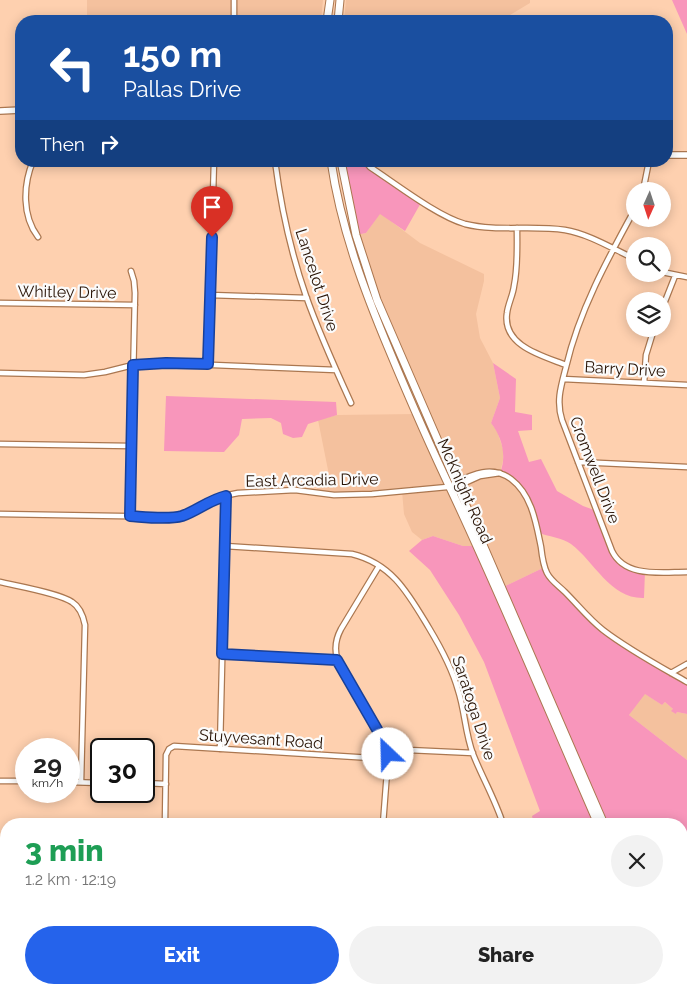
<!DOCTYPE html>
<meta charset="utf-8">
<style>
:root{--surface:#fff;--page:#f2f2f2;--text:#222;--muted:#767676;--accent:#2563eb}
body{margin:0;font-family:Raleway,sans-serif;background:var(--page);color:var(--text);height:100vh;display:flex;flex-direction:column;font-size:19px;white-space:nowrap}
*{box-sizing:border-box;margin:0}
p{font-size:16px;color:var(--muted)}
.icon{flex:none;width:28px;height:28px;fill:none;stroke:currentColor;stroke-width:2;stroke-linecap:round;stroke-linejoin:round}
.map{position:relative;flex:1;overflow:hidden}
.panel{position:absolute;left:0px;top:818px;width:688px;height:176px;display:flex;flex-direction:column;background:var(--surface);border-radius:20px 20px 0 0;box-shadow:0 2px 12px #0003}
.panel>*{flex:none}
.banner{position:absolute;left:15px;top:15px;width:658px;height:152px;border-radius:20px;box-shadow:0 2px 12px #0003;background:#1a4fa0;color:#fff;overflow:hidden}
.needle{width:32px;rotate:183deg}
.fabs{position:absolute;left:626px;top:182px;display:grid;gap:10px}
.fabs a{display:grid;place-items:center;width:45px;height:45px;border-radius:50%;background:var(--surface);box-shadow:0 2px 12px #0003;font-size:25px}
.speed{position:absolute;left:15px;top:738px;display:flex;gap:10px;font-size:25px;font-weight:700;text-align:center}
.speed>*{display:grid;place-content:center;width:65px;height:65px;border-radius:50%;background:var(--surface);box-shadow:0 2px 12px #0003;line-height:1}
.speed small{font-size:12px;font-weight:400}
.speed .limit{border:2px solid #111;border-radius:8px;background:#fff;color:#111}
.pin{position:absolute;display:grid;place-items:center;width:42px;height:42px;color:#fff;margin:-51px -21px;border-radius:50% 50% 50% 0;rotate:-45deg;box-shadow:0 0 5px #0007}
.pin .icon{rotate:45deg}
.me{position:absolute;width:55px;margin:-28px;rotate:336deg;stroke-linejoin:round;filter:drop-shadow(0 0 4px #0008)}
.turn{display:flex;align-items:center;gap:18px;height:105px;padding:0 25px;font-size:22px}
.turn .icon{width:65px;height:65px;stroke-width:2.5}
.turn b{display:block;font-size:35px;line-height:42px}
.then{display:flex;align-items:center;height:48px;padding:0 25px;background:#0003;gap:10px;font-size:19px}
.round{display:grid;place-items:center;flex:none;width:52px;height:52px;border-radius:26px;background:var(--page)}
.headline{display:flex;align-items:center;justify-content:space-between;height:85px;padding:0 25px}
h1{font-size:30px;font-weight:800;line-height:38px;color:#1e9e55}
.button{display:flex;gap:10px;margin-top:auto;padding:10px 25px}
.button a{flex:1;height:58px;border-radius:30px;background:var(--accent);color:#fff;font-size:20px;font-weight:800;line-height:58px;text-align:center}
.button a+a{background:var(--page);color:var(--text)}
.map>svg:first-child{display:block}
.built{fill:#f4c19e}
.green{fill:#f896bb}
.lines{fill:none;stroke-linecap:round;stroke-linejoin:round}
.minor-casing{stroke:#ab7750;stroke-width:7}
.major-casing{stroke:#ab7750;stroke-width:8}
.highway-casing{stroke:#ab7750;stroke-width:9}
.minor{stroke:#fff;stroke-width:4.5}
.major{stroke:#fff;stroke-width:5.5}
.highway{stroke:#fff;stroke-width:7}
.route-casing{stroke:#184099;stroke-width:12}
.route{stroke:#2563eb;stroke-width:9}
.labels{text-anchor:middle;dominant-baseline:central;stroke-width:4.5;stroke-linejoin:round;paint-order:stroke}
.street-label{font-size:16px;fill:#271204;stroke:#fbfbfb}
</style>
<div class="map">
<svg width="687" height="993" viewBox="0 0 687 993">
<rect width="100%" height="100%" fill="#fed0af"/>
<path class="built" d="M87 0H323L321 21H87Z
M346 0H530V3L510 15 509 21H344Z
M380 213 420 243 484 274V281L476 314 480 338 493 363 500 398 491 423 497 431 503 449V460L500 473 506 476 521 490 533 512 545 567 501 588 458 486 493 471 456 482 385 319 356 235 366 233Z
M416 414 475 546H463L433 536 422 540 412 532 404 514 402 491 342 495 314 492 329 475 318 420 337 415Z
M644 693 662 705 665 702 673 709 676 714 677 712 687 714V760L629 715Z"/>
<path class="green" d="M672 0H687V34Z
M341 161H365L422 201 405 231 380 214 366 233 356 235Z
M493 363 516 379 515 412 532 415V430L518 431 529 462 541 459 557 491 583 506 597 511 618 562 645 571 644 598C610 599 595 562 571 544 563 538 548 536 538 533 529 504 528 490 500 473 507 456 502 437 491 423L500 398Z
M166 396 336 402 337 415 308 424 302 437 293 438 283 434 281 423 271 418 242 419 239 435 224 452 164 451Z
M433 536 463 546H475L598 824H534L532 816 540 811 484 662 459 615 430 570 409 551 422 540Z
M545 567 547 572 602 629 687 682V714L677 712 676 714 671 711 673 709 665 702 662 705 645 694 629 715 687 760V993H680L677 988H681V824H604L501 588Z
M141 988H233L234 993H130Z
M513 988H551L548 993H509Z
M620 988H670L673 993H618Z"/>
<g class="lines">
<g class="minor-casing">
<path id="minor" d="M234 21V0
M33 161C23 185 22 216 38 237
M275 161C281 207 291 253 306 296 319 333 335 368 351 403
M365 161 370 167C396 184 437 216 465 224 497 232 532 225 565 230 589 234 613 249 635 259
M643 191 649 161
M635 209C607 260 579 311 566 367 561 386 556 401 562 420L612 551C625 578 661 572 687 572
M517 228C517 247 518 267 514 286 513 295 508 304 507 313 502 346 543 356 566 365
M662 272 687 277
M210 295 307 298
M0 303 135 305
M662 309 675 276
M208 365 214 161
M0 373 84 375 105 372 133 365 165 363 336 370
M563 379 687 385
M644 383 646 355 654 329
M0 444 131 446
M578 462 687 467
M454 483C473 474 492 465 511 479 532 495 536 523 541 547 542 556 543 565 547 573 551 581 559 586 565 592 578 605 589 619 603 630 629 650 659 666 687 682
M0 514 176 517 182 516 218 497 238 493 295 490 334 495 372 494 458 486 480 476 500 473
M130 516 135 293 134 281 131 271
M225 546 352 554C393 564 409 595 429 628 441 648 452 668 458 690 465 711 465 733 473 754 482 777 495 799 503 824
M379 566 341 629C334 642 334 655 341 668L387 749 388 759 383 824
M0 582C17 586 59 593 72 602 80 607 83 615 85 625L81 782
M222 654 337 660
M671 673 687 664
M220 749 226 496
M387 749 473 753
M0 781H26
M69 782 101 783
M144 783 166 784
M165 824 166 755 169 749 174 746 388 759
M20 988V993
M408 988 410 993
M120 993 122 988
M585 993 588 988"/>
</g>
<g class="major-casing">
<path id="major" d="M0 111 21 110
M666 155H687"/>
</g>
<g class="highway-casing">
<path id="highway" d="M327 21 330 0
M338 21 340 0
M331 161C341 229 364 290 390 352 410 400 431 448 453 494 504 603 550 714 598 824
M341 161 356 235 377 300 604 824
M681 969 687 974
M670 988 673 993
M677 988 680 993
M642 993 643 988"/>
</g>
<use href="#minor" class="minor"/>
<use href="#major" class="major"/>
<use href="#highway" class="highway"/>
</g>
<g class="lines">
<g class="route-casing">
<path id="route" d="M212 237 208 364 166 363 133 365 130 516C145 517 168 520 182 516 197 511 209 500 226 496L222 654 337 660 386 745 388 754"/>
</g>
<use href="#route" class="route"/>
</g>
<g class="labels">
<g class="street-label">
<text transform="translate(317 280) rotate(72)">Lancelot Drive</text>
<text transform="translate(67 292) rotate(1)">Whitley Drive</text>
<text transform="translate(625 369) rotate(3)">Barry Drive</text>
<text transform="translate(595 470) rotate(69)">Cromwell Drive</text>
<text transform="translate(312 480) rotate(-1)">East Arcadia Drive</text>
<text transform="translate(465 491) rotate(66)">McKnight Road</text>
<text transform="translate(474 708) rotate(72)">Saratoga Drive</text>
<text transform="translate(261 739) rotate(4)">Stuyvesant Road</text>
</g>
</g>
</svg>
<div class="fabs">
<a><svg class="needle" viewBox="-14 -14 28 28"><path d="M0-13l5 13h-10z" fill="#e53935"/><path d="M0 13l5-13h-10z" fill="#767676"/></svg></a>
<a><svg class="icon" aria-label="search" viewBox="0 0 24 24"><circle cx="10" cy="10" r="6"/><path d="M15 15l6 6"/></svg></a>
<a><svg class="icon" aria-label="layers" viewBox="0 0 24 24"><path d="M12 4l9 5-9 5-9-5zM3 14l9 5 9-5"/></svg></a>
</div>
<div class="speed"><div>29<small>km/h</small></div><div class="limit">30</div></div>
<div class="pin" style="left:212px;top:237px;background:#d93025"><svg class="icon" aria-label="arrive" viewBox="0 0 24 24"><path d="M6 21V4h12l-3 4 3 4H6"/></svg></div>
<svg class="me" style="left:388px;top:754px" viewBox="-20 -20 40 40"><circle r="19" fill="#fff"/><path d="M0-13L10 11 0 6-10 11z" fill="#2563eb"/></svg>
<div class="banner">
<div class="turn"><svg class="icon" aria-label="left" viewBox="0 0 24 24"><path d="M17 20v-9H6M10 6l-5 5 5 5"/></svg><div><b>150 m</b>Pallas Drive</div></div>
<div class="then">Then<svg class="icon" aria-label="right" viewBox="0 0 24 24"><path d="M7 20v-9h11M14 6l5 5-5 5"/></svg></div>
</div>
<section class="panel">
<div class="headline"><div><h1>3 min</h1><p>1.2 km · 12:19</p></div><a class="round"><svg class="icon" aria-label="close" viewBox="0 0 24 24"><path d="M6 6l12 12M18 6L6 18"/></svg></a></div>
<div class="button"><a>Exit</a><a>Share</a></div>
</section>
</div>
